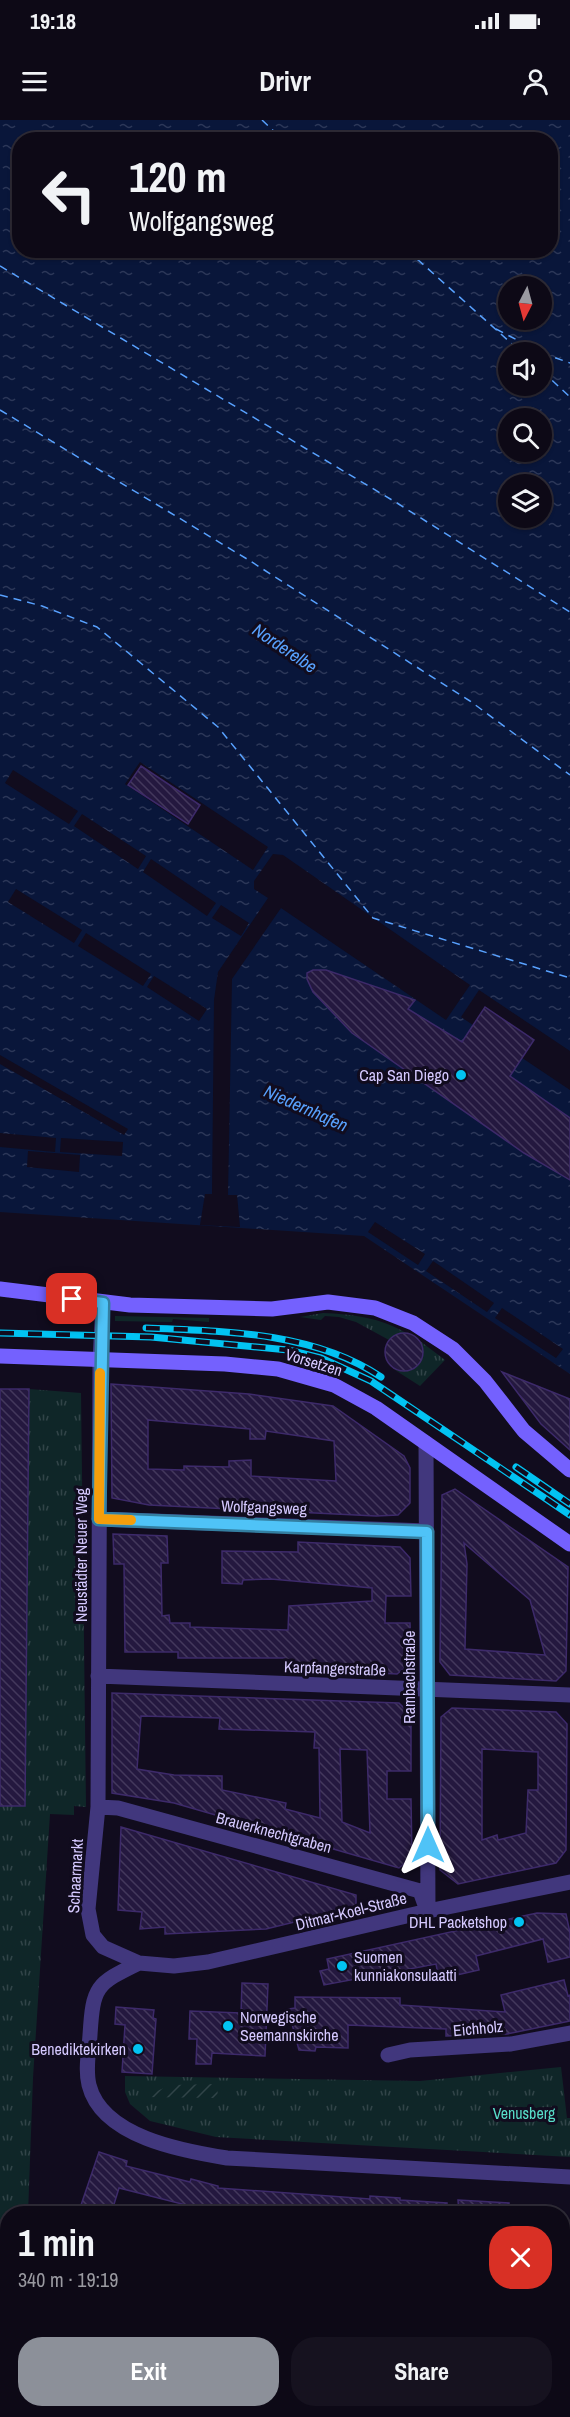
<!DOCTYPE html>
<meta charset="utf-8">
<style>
:root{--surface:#0d0916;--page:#16121f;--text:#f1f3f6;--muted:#9a9aa1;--line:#2d2a35;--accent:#8c9099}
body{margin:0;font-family:"Archivo Narrow",sans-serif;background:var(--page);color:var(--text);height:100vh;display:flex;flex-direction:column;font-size:22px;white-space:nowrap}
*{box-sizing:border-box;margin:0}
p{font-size:20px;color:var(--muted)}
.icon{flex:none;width:33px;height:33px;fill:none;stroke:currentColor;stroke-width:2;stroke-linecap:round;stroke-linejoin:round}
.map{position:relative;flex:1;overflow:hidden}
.side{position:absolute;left:0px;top:2086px;width:570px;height:212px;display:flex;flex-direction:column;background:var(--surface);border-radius:24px 24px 0 0;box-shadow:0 2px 4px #0004,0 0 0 2px var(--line)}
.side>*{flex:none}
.guide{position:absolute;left:12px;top:12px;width:546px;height:126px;border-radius:24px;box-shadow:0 2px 4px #0004,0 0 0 2px var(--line);background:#0d0916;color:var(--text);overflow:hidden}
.needle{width:39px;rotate:186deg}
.tools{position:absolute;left:498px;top:156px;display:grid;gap:12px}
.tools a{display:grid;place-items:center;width:54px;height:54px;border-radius:50%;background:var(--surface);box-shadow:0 2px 4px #0004,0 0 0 2px var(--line);font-size:30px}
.pin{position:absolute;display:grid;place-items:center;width:51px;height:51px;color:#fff;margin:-26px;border-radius:12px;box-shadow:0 3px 9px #0006}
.me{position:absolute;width:66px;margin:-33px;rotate:0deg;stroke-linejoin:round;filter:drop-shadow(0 0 4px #0008)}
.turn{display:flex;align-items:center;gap:21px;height:126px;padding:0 18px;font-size:27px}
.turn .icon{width:78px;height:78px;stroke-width:2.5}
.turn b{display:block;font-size:42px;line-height:51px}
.round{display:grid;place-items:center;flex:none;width:63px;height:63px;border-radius:24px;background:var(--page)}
.summary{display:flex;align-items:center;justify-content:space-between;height:102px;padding:0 18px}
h1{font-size:36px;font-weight:700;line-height:45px}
.action{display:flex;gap:12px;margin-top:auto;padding:12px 18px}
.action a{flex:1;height:69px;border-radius:24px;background:var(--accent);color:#fff;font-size:24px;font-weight:700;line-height:69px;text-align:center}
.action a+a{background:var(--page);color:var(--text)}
.status{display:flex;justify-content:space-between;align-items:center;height:42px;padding:0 30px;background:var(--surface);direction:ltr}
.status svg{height:16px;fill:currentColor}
header{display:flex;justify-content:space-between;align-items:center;height:78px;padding:0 18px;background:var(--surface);font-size:27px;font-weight:700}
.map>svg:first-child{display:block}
.grass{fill:url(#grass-tufts)}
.garden{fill:url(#garden-furrows)}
.water{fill:url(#water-ripples);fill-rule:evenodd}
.pier{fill:#110c1e}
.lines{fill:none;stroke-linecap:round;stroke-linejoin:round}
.ferry{stroke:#58a1fe;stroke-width:1.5;stroke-dasharray:8 6;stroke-linecap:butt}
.building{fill:url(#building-back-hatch);stroke:#3d2a6a;stroke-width:1.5;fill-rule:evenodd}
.street{stroke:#41377d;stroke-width:15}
.secondary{stroke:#7461fe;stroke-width:15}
.rail-casing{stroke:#02c3f2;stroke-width:7}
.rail{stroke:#110c1e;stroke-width:4.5;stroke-dasharray:14;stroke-linecap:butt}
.route-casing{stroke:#337fa1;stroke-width:15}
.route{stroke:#4fc3f7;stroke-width:10}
.slow{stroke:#f59e0b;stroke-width:10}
.poi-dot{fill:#02c3f2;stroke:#110c1e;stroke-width:2}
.labels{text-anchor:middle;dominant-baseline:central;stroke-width:6;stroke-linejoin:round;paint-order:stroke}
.poi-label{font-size:16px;fill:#d5c9ff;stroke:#110c1e;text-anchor:end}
.street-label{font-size:16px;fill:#d5c9ff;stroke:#110c1e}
.park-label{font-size:16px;fill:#57ddc8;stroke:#110c1e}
.water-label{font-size:18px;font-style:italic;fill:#58a1fe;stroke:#110c1e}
</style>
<div class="status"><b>19:18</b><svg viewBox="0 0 49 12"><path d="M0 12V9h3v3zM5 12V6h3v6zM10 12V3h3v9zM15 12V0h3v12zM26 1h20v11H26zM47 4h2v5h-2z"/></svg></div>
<header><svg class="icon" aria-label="menu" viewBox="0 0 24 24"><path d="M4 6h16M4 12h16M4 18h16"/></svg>Drivr<svg class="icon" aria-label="person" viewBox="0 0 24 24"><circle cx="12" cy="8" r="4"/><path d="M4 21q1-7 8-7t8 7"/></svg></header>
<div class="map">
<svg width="570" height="2297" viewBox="0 0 570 2297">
<defs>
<pattern id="grass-tufts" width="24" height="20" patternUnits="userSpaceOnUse" patternTransform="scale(1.5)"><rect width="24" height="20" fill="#0f2628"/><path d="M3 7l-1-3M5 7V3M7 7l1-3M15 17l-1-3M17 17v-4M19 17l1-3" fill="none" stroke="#314448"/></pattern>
<pattern id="garden-furrows" width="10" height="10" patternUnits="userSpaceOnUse" patternTransform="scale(1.5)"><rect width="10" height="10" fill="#0f2628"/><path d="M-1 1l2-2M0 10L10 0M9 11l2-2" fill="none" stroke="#314448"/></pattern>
<pattern id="water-ripples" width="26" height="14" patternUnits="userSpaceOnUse" patternTransform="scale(1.5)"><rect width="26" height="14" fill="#09163a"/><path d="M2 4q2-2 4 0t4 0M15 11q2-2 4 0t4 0" fill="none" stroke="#2c3758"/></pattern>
<pattern id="building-back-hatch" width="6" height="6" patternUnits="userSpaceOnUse" patternTransform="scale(1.5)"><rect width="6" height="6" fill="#24183f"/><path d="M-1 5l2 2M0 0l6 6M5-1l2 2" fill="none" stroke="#43385c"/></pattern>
</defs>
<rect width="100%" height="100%" fill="#110c1e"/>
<path class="grass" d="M323 1193C351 1194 382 1198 406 1213L389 1220 356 1202 339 1197 325 1196 321 1200 300 1197Z
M115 1196 209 1198V1202L173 1199 172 1202 115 1201Z
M420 1221 445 1240 420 1266 395 1250C414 1256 430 1239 420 1221Z
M29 1269 81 1273 86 1687 74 1686V1695L50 1694 33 1958 28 2094H8L7 2170 0 2169V1685H25Z
M561 1947 567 1998H570V2037L216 2017 150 2001 130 1984 125 1972V1956L420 1961Z"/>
<path class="garden" d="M217 1964 218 1978 143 1977 171 1965Z"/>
<path class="water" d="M0 0H570V1254L364 1116 0 1092ZM20 20H550V130H20ZM508 166H542V200H508ZM508 232H542V266H508ZM508 298H542V332H508ZM508 364H542V398H508Z"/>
<path class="pier" d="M140 642 268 727 253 750 125 664Z
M13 650 78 691 69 704 5 663Z
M82 694 146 736 138 749 74 706Z
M273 734 283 735 470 865 446 900 281 788 232 859 228 1075H237L240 1107 200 1105 205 1074H212L214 880 218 852 268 778 254 769V761Z
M151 739 216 783 207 796 143 752Z
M16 769 82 810 74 823 8 782Z
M221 785 249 803 241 816 212 798Z
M86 813 151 854 143 866 78 826Z
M154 856 207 889 199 901 147 867Z
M479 870 570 931V970L461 897Z
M0 935 128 1009 124 1015 0 944Z
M0 1013 56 1018 55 1032 0 1027Z
M61 1018 123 1022 122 1036 60 1032Z
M28 1031 80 1035 79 1052 27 1047Z
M375 1102 425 1134 418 1145 368 1112Z
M433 1141 494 1183 487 1192 426 1151Z
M502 1188 563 1229 556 1238 495 1198Z"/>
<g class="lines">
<path class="ferry" d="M262 0 283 20
M407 130 521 232
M0 146 397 383 570 492
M496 209 540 232
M542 233 570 243
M542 251 570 277
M0 290 247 439 470 581 570 655
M0 475 42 486 97 507 218 607 373 798 570 858"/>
</g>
<path class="building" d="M141 646 200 685 188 704 128 665Z
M313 850H326L415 880 408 889 462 922 485 887 534 920 510 956 570 998V1060L524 1033 352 913 313 872 307 859V853Z
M385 1232a19 19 0 1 1 38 0a19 19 0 1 1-38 0Z
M502 1252 570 1279V1330L541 1304Z
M111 1264 249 1274 333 1286 404 1336 410 1348V1383L398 1395 376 1396 149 1385 112 1378ZM148 1300 250 1309V1319H265L266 1311 334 1321 336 1361 251 1356V1340L229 1341V1347L184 1346V1350L148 1349Z
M0 1269H29L25 1686H0Z
M455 1369 568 1447 566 1551 556 1561 450 1555 440 1542 442 1375ZM464 1423 530 1480 545 1535 465 1529 467 1444Z
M113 1414 167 1416 168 1443H161L162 1496 169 1495 170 1503H190V1507L288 1510 289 1486 372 1481V1468L271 1459 243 1460 242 1464 222 1463V1431L298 1432V1422L400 1427 410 1438 411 1476H386L385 1503H410L411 1543 397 1554 284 1548 285 1538H178V1532H125L124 1444H114Z
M112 1573 399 1583 411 1595V1651H387V1679H411L412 1737 399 1748 174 1683 112 1673ZM141 1596 220 1598 219 1609 315 1612 314 1628H319L320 1698 285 1689 286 1683 222 1670V1656L174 1655 137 1649ZM340 1629 367 1630 370 1713 342 1702Z
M452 1588 556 1592 567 1604 566 1730 556 1743 458 1764 440 1750 441 1597ZM482 1629 538 1632V1670H528L526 1713 498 1720 497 1715 482 1720Z
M121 1707 356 1775V1787L266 1809 165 1814V1807L140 1809 142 1792 118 1790Z
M537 1793 566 1794 570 1813V1837L548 1842 543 1819 476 1836 479 1850 439 1859 436 1844 324 1865 320 1851 329 1849 327 1839Z
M564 1860 568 1876 570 1875V1901L507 1914 446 1916V1909L348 1905V1928L316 1927 315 1931 299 1930 288 1889 295 1888V1877L400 1878V1885L505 1892 501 1875Z
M242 1863 268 1864 265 1936 212 1933 211 1944H196L197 1919H189L190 1891 241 1893Z
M116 1887 154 1890 153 1898 156 1899 152 1954 122 1952 125 1905 115 1904Z
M99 2032 127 2041 126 2046 190 2062 191 2059 218 2066V2068L370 2079V2076L400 2078V2080L447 2083V2094H253L215 2090V2094H185L186 2085 119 2068 111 2094H78Z
M458 2080 509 2083V2094H459Z"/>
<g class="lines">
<path class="street" d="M103 1183 100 1240 98 1687 88 1789 93 1815 103 1827 139 1843 174 1846 208 1842 428 1791 570 1762
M426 1323 428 1791
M99 1399 427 1411
M98 1556 570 1575
M98 1687 118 1688 420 1771 425 1785
M139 1843C96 1864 93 1866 90 1915 89 1931 85 1949 89 1965 102 2017 183 2031 227 2038L570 2057
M388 1935 410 1930 511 1924 570 1913
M562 2258H570
M1 2297 2 2222"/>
<path class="secondary" d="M0 1169 130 1185 272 1189 328 1182 375 1188 413 1203 453 1229 485 1261 524 1311 570 1350
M0 1236 225 1244 278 1249 334 1265 376 1288 570 1424"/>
<g class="rail-casing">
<path id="rail" d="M146 1208C225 1211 314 1212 381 1257
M0 1213 151 1217 288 1230 321 1238 371 1261 570 1395
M516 1347 570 1384"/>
</g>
<use href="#rail" class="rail"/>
</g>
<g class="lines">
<g class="route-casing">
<path id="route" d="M72 1179 103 1183 99 1399 427 1412 428 1725"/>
</g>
<use href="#route" class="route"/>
<path class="slow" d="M100 1253 99 1399 131 1400"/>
</g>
<g class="poi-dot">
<circle cx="461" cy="955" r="6"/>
<circle cx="519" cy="1802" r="6"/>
<circle cx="342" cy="1846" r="6"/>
<circle cx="228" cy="1906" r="6"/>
<circle cx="138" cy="1929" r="6"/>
</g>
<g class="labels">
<g class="poi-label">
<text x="449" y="955">Cap San Diego</text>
<text x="507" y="1802">DHL Packetshop</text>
<text x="354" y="1837" text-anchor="start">Suomen<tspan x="354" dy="18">kunniakonsulaatti</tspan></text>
<text x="240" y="1897" text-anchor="start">Norwegische<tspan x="240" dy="18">Seemannskirche</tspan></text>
<text x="126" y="1929">Benediktekirken</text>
</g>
<g class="street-label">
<text transform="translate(314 1242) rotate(17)">Vorsetzen</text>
<text transform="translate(264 1387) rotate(2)">Wolfgangsweg</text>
<text transform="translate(81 1435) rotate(-90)">Neustädter Neuer Weg</text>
<text transform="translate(335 1548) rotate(2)">Karpfangerstraße</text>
<text transform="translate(409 1557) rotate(-90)">Rambachstraße</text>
<text transform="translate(274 1712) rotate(15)">Brauerknechtgraben</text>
<text transform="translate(75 1756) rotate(-87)">Schaarmarkt</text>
<text transform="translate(351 1791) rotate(-14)">Ditmar-Koel-Straße</text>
<text transform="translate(478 1908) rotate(-5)">Eichholz</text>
</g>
<g class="park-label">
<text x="524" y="1993">Venusberg</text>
</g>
<g class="water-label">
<text transform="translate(285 528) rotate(34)">Norderelbe</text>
<text transform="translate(306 988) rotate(24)">Niedernhafen</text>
</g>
</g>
</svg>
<div class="tools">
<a><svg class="needle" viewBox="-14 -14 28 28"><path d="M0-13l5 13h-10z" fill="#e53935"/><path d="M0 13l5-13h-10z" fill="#9a9aa1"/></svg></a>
<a><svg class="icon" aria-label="sound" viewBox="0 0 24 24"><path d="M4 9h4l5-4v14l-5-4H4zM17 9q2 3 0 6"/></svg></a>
<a><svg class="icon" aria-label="search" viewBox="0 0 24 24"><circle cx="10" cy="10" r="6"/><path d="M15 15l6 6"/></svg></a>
<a><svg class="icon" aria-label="layers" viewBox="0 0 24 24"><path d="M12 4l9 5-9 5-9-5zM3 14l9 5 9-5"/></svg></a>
</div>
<div class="pin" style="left:72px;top:1179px;background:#d93025"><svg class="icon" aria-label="arrive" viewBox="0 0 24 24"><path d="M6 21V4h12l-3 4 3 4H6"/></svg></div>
<svg class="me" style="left:428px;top:1725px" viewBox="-20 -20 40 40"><path d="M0-17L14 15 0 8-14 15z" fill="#4fc3f7" stroke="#fff" stroke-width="4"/></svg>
<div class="guide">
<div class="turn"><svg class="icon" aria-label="left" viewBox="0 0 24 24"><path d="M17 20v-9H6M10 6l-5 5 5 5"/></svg><div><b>120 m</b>Wolfgangsweg</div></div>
</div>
<section class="side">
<div class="summary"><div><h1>1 min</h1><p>340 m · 19:19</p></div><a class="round" style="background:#d93025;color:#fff"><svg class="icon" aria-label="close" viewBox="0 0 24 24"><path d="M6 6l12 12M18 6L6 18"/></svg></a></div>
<div class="action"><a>Exit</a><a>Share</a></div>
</section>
</div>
